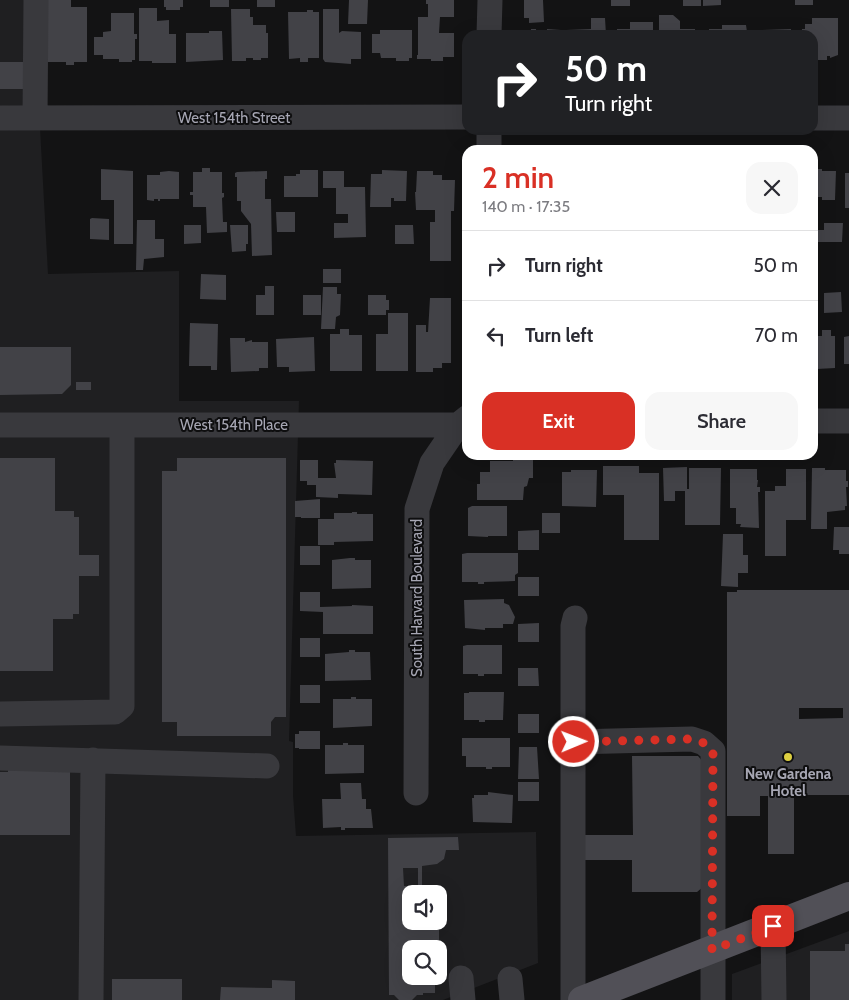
<!DOCTYPE html>
<meta charset="utf-8">
<style>
:root{--surface:#fff;--page:#f7f7f7;--text:#2b2b33;--muted:#7c7c81;--line:#e1e1e2;--accent:#d93025}
body{margin:0;font-family:Cabin,sans-serif;background:var(--page);color:var(--text);height:100vh;display:flex;flex-direction:column;font-size:19px;white-space:nowrap}
*{box-sizing:border-box;margin:0}
p{font-size:16px;color:var(--muted)}
.icon{flex:none;width:28px;height:28px;fill:none;stroke:currentColor;stroke-width:2;stroke-linecap:round;stroke-linejoin:round}
.map{position:relative;flex:1;overflow:hidden}
.side{position:absolute;left:462px;top:145px;width:356px;height:315px;display:flex;flex-direction:column;background:var(--surface);border-radius:15px;box-shadow:0 5px 20px #0002}
.side>*{flex:none}
.banner{position:absolute;left:462px;top:30px;width:356px;height:105px;border-radius:15px;box-shadow:0 5px 20px #0002;background:#202124;color:#fff;overflow:hidden}
.buttons{position:absolute;left:402px;top:885px;display:grid;gap:10px}
.buttons a{display:grid;place-items:center;width:45px;height:45px;border-radius:10px;background:var(--surface);box-shadow:0 5px 20px #0002;font-size:25px}
.pin{position:absolute;display:grid;place-items:center;width:42px;height:42px;color:#fff;margin:-21px;border-radius:10px;box-shadow:0 2px 8px #0006}
.me{position:absolute;width:55px;margin:-28px;rotate:89deg;stroke-linejoin:round;filter:drop-shadow(0 0 4px #0008)}
.turn{display:flex;align-items:center;gap:18px;height:105px;padding:0 20px;font-size:22px}
.turn .icon{width:65px;height:65px;stroke-width:2.5}
.turn b{display:block;font-size:35px;line-height:42px}
.round{display:grid;place-items:center;flex:none;width:52px;height:52px;border-radius:15px;background:var(--page)}
.overview{display:flex;align-items:center;justify-content:space-between;height:85px;padding:0 20px}
h1{font-size:30px;font-weight:600;line-height:38px;color:var(--accent)}
.button{display:flex;gap:10px;margin-top:auto;padding:10px 20px}
.button a{flex:1;height:58px;border-radius:15px;background:var(--accent);color:#fff;font-size:20px;font-weight:600;line-height:58px;text-align:center}
.button a+a{background:var(--page);color:var(--text)}
ul{padding:0;list-style:none}
li{display:flex;align-items:center;gap:15px;height:70px;padding:0 20px;border-top:1px solid var(--line)}
li div{flex:1}
li b{display:block;font-size:19px}
li em{font-style:normal}
.map>svg:first-child{display:block}
.built{fill:#1f1f21;fill-rule:evenodd}
.building{fill:#424247;fill-rule:evenodd}
.lines{fill:none;stroke-linecap:round;stroke-linejoin:round}
.minor{stroke:#39393d;stroke-width:25}
.major{stroke:#515057;stroke-width:28}
.route{stroke:#d93025;stroke-width:9;stroke-dasharray:0 16.2}
.poi-dot{fill:#ddcf41;stroke:#0e0e0f;stroke-width:2}
.labels{text-anchor:middle;dominant-baseline:central;stroke-width:4;stroke-linejoin:round;paint-order:stroke}
.street-label{font-size:15px;fill:#a6a6b3;stroke:#0e0e0f}
.poi-label{font-size:15px;font-weight:bold;fill:#a6a6b3;stroke:#0e0e0f}
</style>
<div class="map">
<svg width="849" height="1000" viewBox="0 0 849 1000">
<rect width="100%" height="100%" fill="#131314"/>
<path class="built" d="M0 0H33L48 274 179 271V401H299L289 741 293 742V795L296 836 536 832 538 963 443 1000H0ZM411 894H439V921H411ZM411 949H439V976H411Z
M849 931V1000H732V974Z"/>
<path class="building" d="M46 0H71V7H87V62H74V65H66V62H46Z
M164 0H183V7H180V10H166V7H164Z
M210 0H229V7H210Z
M257 0H275V7H257Z
M349 0H368L367 24H348Z
M426 0H454V17H440L439 33H454V57H443V61H431V59H417V55H418V17H428V4H426Z
M524 0H543L544 22 529 23V18H524Z
M611 0H630V6H611Z
M683 0H701V6H683Z
M703 0H721V5L703 6Z
M795 0H813V5H795Z
M139 8H157V21L169 20V34H176V63H152V61H139Z
M231 9H250V17H253V25H266V33H268V58H261V60H253V58H246V61H232Z
M323 9H339V33L342 31 361 32V59H351V64L325 62 323 59Z
M307 10H313V12H319V58H308V62H300V58L289 59 288 12H307Z
M111 13H134V34H137V39H135V60H132V62H119V59H103V55H94V37H103V32L111 31Z
M659 15H673L680 21V29H695V35H659Z
M591 18H605L606 35H566V30L591 29Z
M812 18H838V55L830 58V56H827V60H815L814 35H802V29H805V24H812Z
M630 22H653V35H617V29H630Z
M722 25H746L747 32H746V35H709V29H722Z
M531 29H536V32H547V29L561 30V35H525V32H531Z
M791 29V35H762V30Z
M380 30H412V58H409V61H396V58H381L380 53H372V34H380Z
M209 31H222L223 60 186 62V33H209Z
M0 62H25V89H0Z
M202 168H210V172H222V193H224V197L222 198 223 222H227V232L207 233 206 207H193V195H190V192H193V172H202Z
M101 169 133 171V244H114V200H101Z
M814 169H822V171H836L835 200H822V197H814Z
M300 170H318V197H284V176H296V174H300Z
M382 170 407 171 406 201H394V198H391V207H370L371 174H382Z
M169 171 179 172V199H160V201H158V199H154V201L147 200V175H160V172Z
M267 171V179H265V199H271L272 255 252 256 251 224 241 211V201H237V177H235V173L237 172Z
M323 171H344V187H365L366 237 334 238V223H348V214H336V188H323Z
M417 171H433V175H442V180H455L454 211H451V261H430V222H435V210H416L415 192H416Z
M845 173H849V208H845Z
M276 212H295V232H277Z
M92 218 109 219V240L90 239V219Z
M137 220H155V239H164V257L144 259 143 270H136Z
M824 223H843L842 242H815V230H824Z
M184 225H201V243L184 244Z
M230 225H248V244H246V251L232 252Z
M395 225H413L414 244H395Z
M323 269H341V283H323Z
M201 274 226 275V300L200 299Z
M265 286H274V315H256V295H265Z
M323 287H337V294H341L340 315 336 317 335 329H321Z
M841 292 842 312 824 313V293Z
M303 295H321V315H303Z
M368 295H386V300H389V310H386V315H368Z
M430 298H451V363H442V368H433V372H416V325H426V332H428Z
M388 313H408V371H376V334H388Z
M190 323 218 324 217 370H211V366H189Z
M340 329H349V335H362V371H330V334H340Z
M822 330H831V336H835V368L817 369V365H814V336H822Z
M849 336V364H844V337Z
M314 337 315 371 289 372V367H277L276 339Z
M230 338H245V342L252 340V342H268V368H259V371L231 372Z
M0 347H71V385L62 394 0 395Z
M76 382H91V390H76Z
M0 458H55V511H74V517H79V555H99V576H79V614H73V619H53V671H0Z
M177 458H286V717H275L271 722V736H177V722H162V471H177Z
M513 458H533V478H529L527 486 524 487 523 500H477V484H480V472H490V461H513Z
M300 460H318V478H336L334 463H336V460L373 461 372 495 338 494V498L316 497V485H307V481H300Z
M603 466H639V473H659V540H624V495H603Z
M687 467V489H689V468H721L720 525H685V491H675V501H664L663 468Z
M812 468H825V470H846V481H848V487H846L847 506H845V510L827 512V529H811Z
M730 469H757V480H758L757 487H760V492H758L759 528 740 527 741 524H736V508H730Z
M786 469H806V520H786V556H765V491H775V486H786Z
M571 470H597L596 507 562 506V472H571Z
M320 499V518H301V517H295V501Z
M472 506H507V536H488V537L468 536V508Z
M352 512H357V514H373V541L334 542V545H318V519H334V513H352Z
M542 513H560V533H542Z
M834 527H849V554H839V550H833Z
M539 530V550H518V531Z
M723 534H743V555H748V573H738V587L721 586Z
M300 546H320V565H300Z
M467 553H518V573L515 575V581L484 582V584H478V582H462V554Z
M350 558H355V560H371V588L332 589V560Z
M518 577H539V596H518Z
M737 590H849V795H794V854H768V796H760V816H727V592H737ZM799 708H843V718L799 719Z
M300 592H320V607L352 606V605L373 606V634H323V612L300 611Z
M504 599V603L509 605 515 617 513 624H503V628H485V630L465 628 464 600Z
M539 623V642H518V624Z
M300 638H320V657H300Z
M467 645H502V674H484V676H478V674H463V646Z
M349 650H355V652H370L371 680 325 681V654L349 652Z
M518 668H538L539 686H518Z
M300 685H320V703H300Z
M469 692H504L503 720H485V722H479V720H464V693H469Z
M351 697H356V699H372V726L333 728V699H351Z
M518 714H539V733H518Z
M299 731H320V749H299V748H295V734H299Z
M462 738H510V767H492V769H486V767H466V756H462Z
M343 743H348V745H364V773L325 774V745H343Z
M519 747H537L539 779H518Z
M632 756H698L703 762V887L697 892H632V860H584V835H633Z
M8 770H70V835H0V772H8Z
M518 782H539V801H518Z
M340 783H361L362 799H366V809H371L373 828H345V830H341V827L323 828 322 799H341Z
M488 792 513 795 512 823 473 822 472 798H474V795H488Z
M458 837 459 850H446L444 859 437 864 422 866V887H435V894H411V921H435V927H439V949H411V976H435V993H423V995H417L412 1000H399L394 995H389L388 838ZM403 868H418V886H404Z
M845 944H849V1000H810V951H845Z
M112 979H182V1000H112Z
M272 980 295 981V1000H220L221 987 272 988Z"/>
<g class="lines">
<path class="minor" d="M489 35 490 0
M0 118 468 117
M35 118 36 0
M814 118H849
M489 130V150
M814 421H849
M0 425H468
M0 714 115 712 122 706V425
M573 742 692 739 704 743 713 751V1000
M0 758 267 766
M416 793 417 509 432 463 458 425 468 417
M773 926 774 1000
M461 978 463 1000
M510 979 512 1000
M91 1000 93 760
M573 1000V626L575 618"/>
<path class="major" d="M582 1000 849 896"/>
</g>
<g class="lines">
<path class="route" d="M574 742 692 739 704 743 713 751 712 950 773 926"/>
</g>
<circle class="poi-dot" cx="788" cy="757" r="5"/>
<g class="labels">
<g class="street-label">
<text x="234" y="118">West 154th Street</text>
<text x="234" y="425">West 154th Place</text>
<text transform="translate(417 598) rotate(-90)">South Harvard Boulevard</text>
</g>
<g class="poi-label">
<text x="788" y="774">New Gardena<tspan x="788" dy="17">Hotel</tspan></text>
</g>
</g>
</svg>
<div class="buttons">
<a><svg class="icon" aria-label="sound" viewBox="0 0 24 24"><path d="M4 9h4l5-4v14l-5-4H4zM17 9q2 3 0 6"/></svg></a>
<a><svg class="icon" aria-label="search" viewBox="0 0 24 24"><circle cx="10" cy="10" r="6"/><path d="M15 15l6 6"/></svg></a>
</div>
<div class="pin" style="left:773px;top:926px;background:#d93025"><svg class="icon" aria-label="arrive" viewBox="0 0 24 24"><path d="M6 21V4h12l-3 4 3 4H6"/></svg></div>
<svg class="me" style="left:574px;top:742px" viewBox="-20 -20 40 40"><circle r="17" fill="#d93025" stroke="#fff" stroke-width="3"/><path d="M0-11L8 9 0 5-8 9z" fill="#fff"/></svg>
<div class="banner">
<div class="turn"><svg class="icon" aria-label="right" viewBox="0 0 24 24"><path d="M7 20v-9h11M14 6l5 5-5 5"/></svg><div><b>50 m</b>Turn right</div></div>
</div>
<section class="side">
<div class="overview"><div><h1>2 min</h1><p>140 m · 17:35</p></div><a class="round"><svg class="icon" aria-label="close" viewBox="0 0 24 24"><path d="M6 6l12 12M18 6L6 18"/></svg></a></div>
<ul>
<li><svg class="icon" aria-label="right" viewBox="0 0 24 24"><path d="M7 20v-9h11M14 6l5 5-5 5"/></svg><div><b>Turn right</b></div><em>50 m</em></li>
<li><svg class="icon" aria-label="left" viewBox="0 0 24 24"><path d="M17 20v-9H6M10 6l-5 5 5 5"/></svg><div><b>Turn left</b></div><em>70 m</em></li>
</ul>
<div class="button"><a>Exit</a><a>Share</a></div>
</section>
</div>
